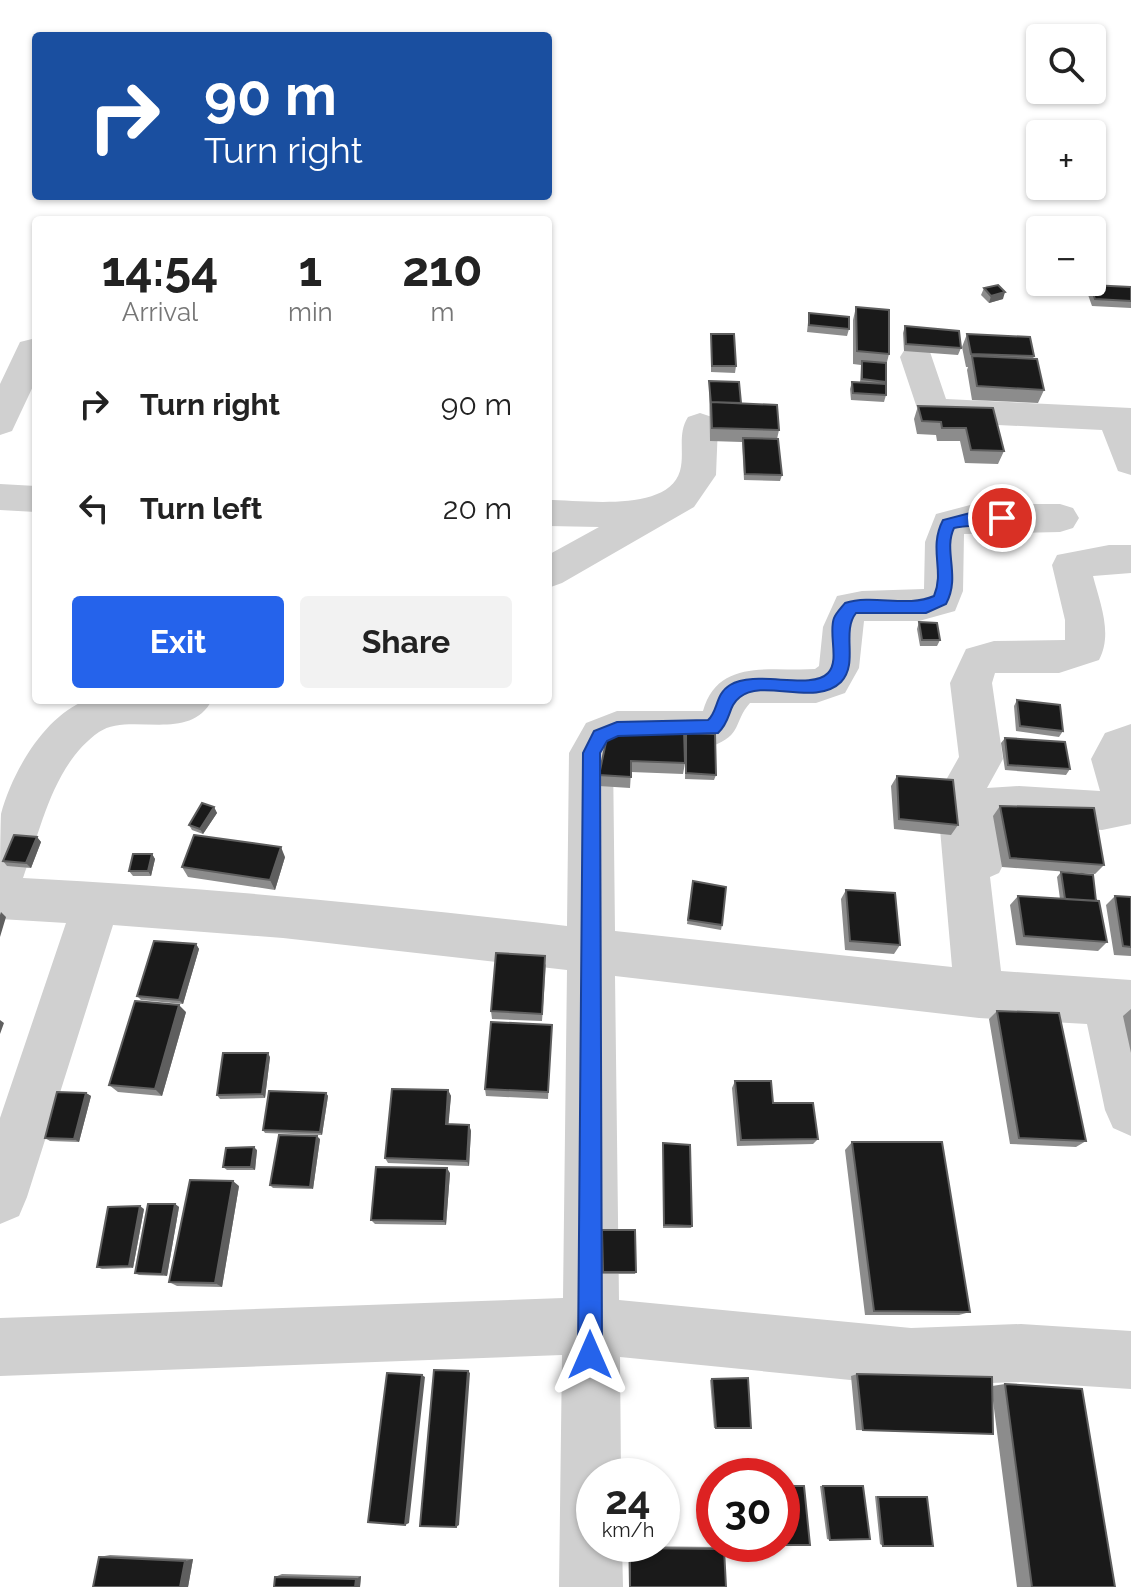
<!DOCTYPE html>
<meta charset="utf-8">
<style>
:root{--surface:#fff;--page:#f2f2f2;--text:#222;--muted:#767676;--accent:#2563eb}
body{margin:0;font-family:Raleway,sans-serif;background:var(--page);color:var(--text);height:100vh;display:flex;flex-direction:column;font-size:30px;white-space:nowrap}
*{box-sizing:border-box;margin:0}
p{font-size:26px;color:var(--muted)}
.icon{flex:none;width:44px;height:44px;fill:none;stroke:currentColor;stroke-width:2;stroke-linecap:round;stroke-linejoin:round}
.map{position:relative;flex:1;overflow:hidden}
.panel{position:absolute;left:32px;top:216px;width:520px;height:488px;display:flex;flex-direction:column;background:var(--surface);border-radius:8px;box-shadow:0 2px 6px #0004}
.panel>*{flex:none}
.top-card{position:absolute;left:32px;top:32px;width:520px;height:168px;border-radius:8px;box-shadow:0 2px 6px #0004;background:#1a4fa0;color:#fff;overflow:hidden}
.fabs{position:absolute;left:1026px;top:24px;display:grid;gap:16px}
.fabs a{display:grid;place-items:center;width:80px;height:80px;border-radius:8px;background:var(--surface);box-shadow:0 2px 6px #0004;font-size:40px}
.speed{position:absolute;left:576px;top:1458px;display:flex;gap:16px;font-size:40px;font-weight:700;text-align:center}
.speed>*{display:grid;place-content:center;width:104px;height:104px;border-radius:50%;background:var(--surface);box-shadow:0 2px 6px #0004;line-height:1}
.speed small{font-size:20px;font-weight:400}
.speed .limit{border:12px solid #d22;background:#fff;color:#111}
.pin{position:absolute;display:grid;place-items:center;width:68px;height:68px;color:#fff;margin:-34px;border:4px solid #fff;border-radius:50%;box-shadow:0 2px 8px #0007}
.me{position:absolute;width:88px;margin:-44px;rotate:0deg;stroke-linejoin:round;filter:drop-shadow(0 0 6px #0008)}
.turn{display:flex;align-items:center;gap:28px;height:168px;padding:0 40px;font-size:36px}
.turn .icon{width:104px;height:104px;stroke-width:2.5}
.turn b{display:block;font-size:56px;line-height:68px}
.eta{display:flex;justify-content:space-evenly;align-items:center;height:136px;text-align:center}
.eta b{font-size:48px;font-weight:700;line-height:56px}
.primary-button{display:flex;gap:16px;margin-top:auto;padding:16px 40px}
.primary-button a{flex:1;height:92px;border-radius:8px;background:var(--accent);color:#fff;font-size:32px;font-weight:700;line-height:92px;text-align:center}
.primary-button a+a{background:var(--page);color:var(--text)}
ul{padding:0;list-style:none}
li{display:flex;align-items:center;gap:24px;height:104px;padding:0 40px}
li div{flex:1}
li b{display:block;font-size:30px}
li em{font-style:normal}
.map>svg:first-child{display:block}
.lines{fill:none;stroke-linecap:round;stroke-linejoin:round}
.minor{fill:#d0d0d0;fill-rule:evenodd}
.wall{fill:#8c8c8c}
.shaded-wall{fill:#5f5f5f}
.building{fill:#1a1a1a;stroke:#5f5f5f;stroke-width:2}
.route{fill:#2563eb;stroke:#184099;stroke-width:2}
</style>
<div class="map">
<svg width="1131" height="1587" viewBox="0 0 1131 1587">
<rect width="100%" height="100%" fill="#fff"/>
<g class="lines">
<path class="minor" d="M32 339 36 340V380L12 431 0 435V384L20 342Z
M917 346 929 349 946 399 1131 408V475L1118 471 1102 430 938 422 919 414 900 357 905 349Z
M700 413 712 417 718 425 716 475 694 507 562 583 548 588V555L599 527 548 526V500C582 500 668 513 680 471 685 453 677 434 688 417Z
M0 484 36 486V512L0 510Z
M974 504H1060L1073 508 1079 518 1073 528 1060 532 964 534 963 591 955 611 919 621H864L859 668 845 693 816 703H750C733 722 743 735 712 746L616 749 613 755 615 931 952 967 938 806 941 789 959 757 950 683 966 649 994 641 1065 640V620L1052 565 1057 555 1109 545H1131V573L1093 576C1100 603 1113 634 1099 660L1059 673H995L992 683 1003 759 987 788 1019 786 1100 791 1091 759 1105 733 1131 724V824L1102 830 1002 824 1006 859 999 873 990 877 1001 971 1131 980V1136L1113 1128 1105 1110 1087 1024 979 1018 615 976 619 1300 911 1328 1021 1324 1131 1331V1389L1021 1382 911 1386 620 1357 621 1476H594V1544H622L623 1587H559L562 1355 0 1376V1318L563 1298 567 970 283 938 113 925 27 1197 19 1216 0 1224V1118L66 923 0 919C0 892 0 839 1 814 12 772 45 715 87 700H212C189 744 129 711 99 732 53 764 41 829 23 878 204 887 386 905 567 926L569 753 586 723 617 711H703C718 657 773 672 815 669L819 666 823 627 837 596 862 591 924 589 925 542 936 514Z"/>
</g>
<path class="wall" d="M1090 285 1131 287V308L1092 306 1087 292Z
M984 288 1003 299 989 303 981 295Z
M856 307 889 354 886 366V395L884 402 851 400 850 389 852 382 860 383 861 365 853 364V320Z
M809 313 849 329 847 336 807 332Z
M905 326 961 348 958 355 904 351 903 333Z
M711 334 736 366 735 373 711 372Z
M967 334 1034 356 1033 359 1044 390 1038 403 972 400 967 370 968 367H966L962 347Z
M709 381 779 430 777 439 782 475 780 481 744 480 742 442 710 441Z
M918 406 993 408 1004 451 998 464 965 463 960 441H937L936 435 917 434 914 419Z
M919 622 940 640 937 646H920L917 629Z
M1017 700 1063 731 1059 737 1016 731 1014 706Z
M609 728 685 763 683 774 631 772 630 788 599 786V775Z
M686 733 716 775 714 780 685 779Z
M1005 738 1070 769 1066 775 1005 770 1001 743Z
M897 776 958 825 951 835 894 829 891 786Z
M1000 806 1104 865 1095 874 1002 867 993 816Z
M214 807 217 813 203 834 192 830 189 825Z
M37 837 41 842 31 868 7 866 3 861Z
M152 854 155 859 151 876H133L129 871Z
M285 857 275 890 188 877 182 867Z
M1061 872 1096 901 1107 942 1098 951 1016 945 1010 905 1018 896 1060 899 1057 877Z
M692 886 722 925 721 930 687 924Z
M846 890 900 945 894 954 845 950 841 899Z
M1115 896 1131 897V956L1114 955 1106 905Z
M196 944 199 949 183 1004 141 1000 137 996Z
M546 964 542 1021 492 1019 491 1011Z
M1131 1009V1053L1123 1016Z
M997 1011 1086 1141 1076 1147 1010 1144 989 1019Z
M186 1012 162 1096 118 1092 109 1085Z
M552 1025 548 1099 486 1096 485 1089Z
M270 1057 265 1098 220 1099 217 1095Z
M735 1081 818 1139 813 1144 737 1146 732 1088Z
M448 1090 451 1096 448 1124 469 1125 471 1131 469 1166 388 1163 385 1158Z
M86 1093 91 1096 79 1142 50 1141 45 1138Z
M326 1093 328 1096 322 1135 265 1133 263 1130Z
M320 1139 313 1189 273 1188 270 1185Z
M852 1142 970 1312 959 1315H865L845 1150Z
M663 1143 692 1226 691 1228H663Z
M257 1150 255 1170H227L223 1167Z
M450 1173 446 1225 375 1224 371 1220Z
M239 1186 222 1287 177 1286 169 1282Z
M175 1204 179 1207 167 1276 139 1275 135 1273Z
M144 1209 133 1268 102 1269 97 1267Z
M602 1232 636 1272 635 1274H602Z
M857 1374 992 1386 1005 1384 1115 1587H1017L992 1393 984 1434 856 1430 851 1376Z
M712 1379 751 1428H714L710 1380Z
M820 1486H859L830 1540 827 1539Z
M875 1496 923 1497 883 1546 880 1544Z
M628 1546 721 1547 724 1549 726 1587H629Z
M110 1555 193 1559 188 1587 99 1557Z
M282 1574 361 1576 360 1587 275 1577Z"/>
<path class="shaded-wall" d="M1005 292 1003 299 989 303 991 296Z
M214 807 217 813 203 834 200 829Z
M37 837 41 842 31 868 26 863Z
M281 847 285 857 275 890 270 880Z
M152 854 155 859 151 876 148 871Z
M1 912 6 917 0 937V915Z
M196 944 199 949 183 1004 179 1000Z
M179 1005 186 1012 162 1096 155 1089Z
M0 1020 4 1023 0 1034Z
M268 1053 270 1057 265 1098 262 1094Z
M448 1090 451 1096 448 1130 446 1124Z
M86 1093 91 1096 79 1142 74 1139Z
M326 1093 328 1096 322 1135 320 1132Z
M469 1125 471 1131 469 1166 467 1161Z
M317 1136 320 1139 313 1189 310 1187Z
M254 1147 257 1150 255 1170 251 1167Z
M447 1168 450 1173 446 1225 444 1221Z
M233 1181 239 1186 222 1287 215 1283Z
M175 1204 179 1207 167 1276 162 1274Z
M140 1206 144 1209 133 1268 129 1266Z
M468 1371 470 1373 459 1525 456 1527Z
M422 1375 425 1377 409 1523 405 1525Z
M193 1559 188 1587H180L185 1561Z
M361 1576 360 1587H355L356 1579Z"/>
<path class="building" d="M998 285 1005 292 991 296 984 288Z
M1090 285 1131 287V301L1095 299Z
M856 307 889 310V354L857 351Z
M809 313 849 317V329L809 325Z
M905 326 959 331 961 348 906 344Z
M711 334H734L736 366H712Z
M967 334 1030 337 1034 356 971 354Z
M972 356 1037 359 1044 390 977 386Z
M862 361 886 363V382L862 379Z
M709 381 739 382 741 403 711 402V404Z
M852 382 886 384V395L853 393Z
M711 402 777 405 779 430 712 428Z
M918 406 993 408 1004 451 971 450 966 428H942L941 422 922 421Z
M743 438 778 439 782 475 745 474Z
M919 622 937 623 940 640H922Z
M1017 700 1060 705 1063 731 1020 726Z
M609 728 684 729 685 763 631 761V777L599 775Z
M686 733 715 734 716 775 686 773Z
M1005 738 1065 742 1070 769 1008 765Z
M897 776 953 780 958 825 899 819Z
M202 803 214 807 200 829 189 825Z
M1000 806 1094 808 1104 865 1010 858Z
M14 835 37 837 26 863 3 861Z
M194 835 281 847 270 880 182 867Z
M133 854H152L148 871H129Z
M1061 872 1093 875 1096 901 1065 899Z
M693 881 726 887 722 925 688 920Z
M846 890 895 893 900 945 850 941Z
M1018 896 1099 901 1107 942 1024 936Z
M1115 896 1131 897V947L1123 946Z
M154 941 196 944 179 1000 137 996Z
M496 953 545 956 542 1014 491 1011Z
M135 1001 179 1005 155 1089 109 1085Z
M997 1011 1059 1013 1086 1141 1019 1138Z
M491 1022 552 1025 548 1092 485 1089Z
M223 1053H268L262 1094 217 1095Z
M735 1081H771L773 1103H813L818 1139 741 1140Z
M392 1089 448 1090 446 1124 469 1125 467 1161 385 1158Z
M269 1091 326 1093 320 1132 263 1130Z
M57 1092 86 1093 74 1139 45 1138Z
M279 1135 317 1136 310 1187 270 1185Z
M852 1142H942L970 1312 874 1311Z
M663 1143 690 1145 692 1226 664 1225Z
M254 1147 251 1167H223L226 1148Z
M376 1167 447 1168 444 1221 371 1220Z
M190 1180 233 1181 215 1283 169 1282Z
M148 1204H175L162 1274 135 1273Z
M140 1206 129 1266 97 1267 108 1207Z
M602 1230H635L636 1272H603Z
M434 1370 468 1371 456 1527 420 1526Z
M387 1373 422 1375 405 1525 368 1522Z
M857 1374 992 1377 993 1434 863 1430Z
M748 1378 751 1428H716L712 1379Z
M1005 1384 1082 1389 1115 1587H1032Z
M782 1486H804L810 1545H731V1544H782Z
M823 1486H863L870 1539 830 1540Z
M878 1497H927L933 1546H883Z
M630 1548 724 1549 726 1587H630Z
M99 1557 185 1561 180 1587H93Z
M275 1577 356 1579 355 1587H274Z"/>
<path class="route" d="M974 512H1002L1010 518C1001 526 970 524 954 528 943 551 961 576 946 604L926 613H856C841 632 859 663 841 682 816 707 763 678 740 697 727 707 732 720 718 733L618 736 607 741 600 753 602 1355 599 1363 590 1367 582 1363 578 1355 583 753 594 731 617 722 708 720C718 712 715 694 730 685 755 669 811 691 828 673 840 661 828 633 834 618 836 613 842 607 845 603 874 594 907 608 934 596 945 570 928 549 943 520Z"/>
</svg>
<div class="fabs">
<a><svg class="icon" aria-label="search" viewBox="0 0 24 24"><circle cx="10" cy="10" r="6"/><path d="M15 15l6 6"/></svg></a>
<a>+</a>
<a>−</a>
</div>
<div class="speed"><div>24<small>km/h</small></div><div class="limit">30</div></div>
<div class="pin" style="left:1002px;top:518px;background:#d93025"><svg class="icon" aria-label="arrive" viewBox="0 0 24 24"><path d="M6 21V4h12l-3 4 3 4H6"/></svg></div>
<svg class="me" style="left:590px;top:1355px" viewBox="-20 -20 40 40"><path d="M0-17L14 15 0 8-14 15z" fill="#2563eb" stroke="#fff" stroke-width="4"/></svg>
<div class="top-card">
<div class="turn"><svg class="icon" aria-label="right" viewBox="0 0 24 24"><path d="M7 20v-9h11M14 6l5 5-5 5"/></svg><div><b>90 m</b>Turn right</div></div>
</div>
<section class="panel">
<div class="eta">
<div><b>14:54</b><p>Arrival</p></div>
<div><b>1</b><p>min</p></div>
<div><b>210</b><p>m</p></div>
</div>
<ul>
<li><svg class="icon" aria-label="right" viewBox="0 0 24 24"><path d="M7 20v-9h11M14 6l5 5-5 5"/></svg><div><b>Turn right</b></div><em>90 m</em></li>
<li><svg class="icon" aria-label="left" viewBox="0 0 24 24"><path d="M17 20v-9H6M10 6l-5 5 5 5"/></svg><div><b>Turn left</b></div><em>20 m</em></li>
</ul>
<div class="primary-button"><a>Exit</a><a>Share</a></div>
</section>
</div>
